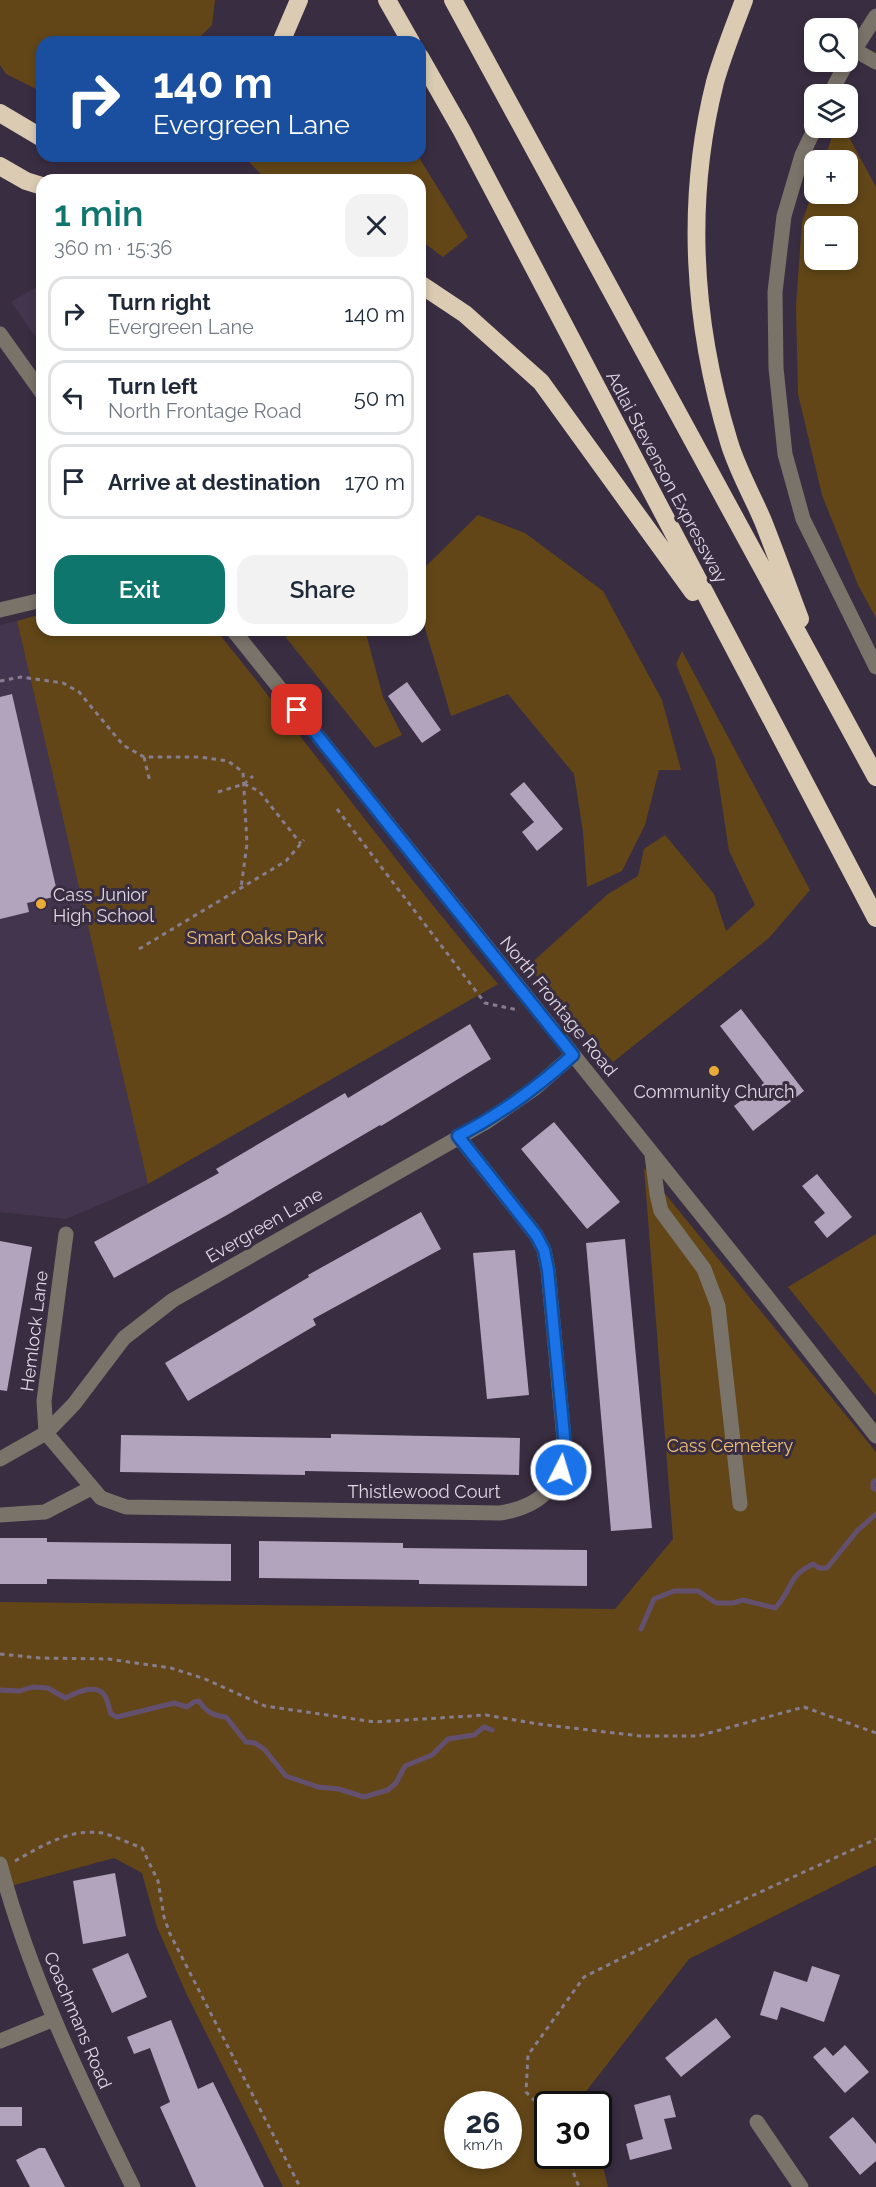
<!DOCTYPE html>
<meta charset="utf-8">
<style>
:root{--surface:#fff;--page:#f2f2f3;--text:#1f2937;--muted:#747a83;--line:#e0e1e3;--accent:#0f766e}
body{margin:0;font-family:Raleway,sans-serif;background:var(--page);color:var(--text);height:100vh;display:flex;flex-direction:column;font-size:22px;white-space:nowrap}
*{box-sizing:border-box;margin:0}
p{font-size:20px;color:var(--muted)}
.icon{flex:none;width:33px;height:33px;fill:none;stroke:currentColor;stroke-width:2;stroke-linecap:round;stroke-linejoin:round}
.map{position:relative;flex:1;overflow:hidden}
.drawer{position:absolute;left:36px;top:174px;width:390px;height:462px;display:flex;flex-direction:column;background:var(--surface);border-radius:18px;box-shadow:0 3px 9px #0003}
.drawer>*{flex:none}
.guide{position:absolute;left:36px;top:36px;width:390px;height:126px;border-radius:18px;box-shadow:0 3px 9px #0003;background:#1a4fa0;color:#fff;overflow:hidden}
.fabs{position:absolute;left:804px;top:18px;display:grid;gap:12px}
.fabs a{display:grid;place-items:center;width:54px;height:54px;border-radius:12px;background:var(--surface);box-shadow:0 3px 9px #0003;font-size:30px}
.speed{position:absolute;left:444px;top:2091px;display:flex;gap:12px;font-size:30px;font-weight:700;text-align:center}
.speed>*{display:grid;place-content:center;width:78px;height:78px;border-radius:50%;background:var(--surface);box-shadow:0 3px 9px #0003;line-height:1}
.speed small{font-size:15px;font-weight:400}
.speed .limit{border:3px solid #111;border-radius:9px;background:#fff;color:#111}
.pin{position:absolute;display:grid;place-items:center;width:51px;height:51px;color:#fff;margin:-26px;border-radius:12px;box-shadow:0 3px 9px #0006}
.me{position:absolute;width:66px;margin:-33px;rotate:5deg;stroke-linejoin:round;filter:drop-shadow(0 0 4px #0008)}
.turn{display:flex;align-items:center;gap:21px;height:126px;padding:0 18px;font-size:27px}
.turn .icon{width:78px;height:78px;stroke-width:2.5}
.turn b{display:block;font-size:42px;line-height:51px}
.round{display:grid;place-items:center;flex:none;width:63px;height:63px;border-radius:18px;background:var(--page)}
.summary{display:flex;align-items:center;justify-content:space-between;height:102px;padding:0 18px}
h1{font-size:36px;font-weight:600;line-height:45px;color:var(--accent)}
.action{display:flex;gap:12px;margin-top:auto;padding:12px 18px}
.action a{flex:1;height:69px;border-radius:18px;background:var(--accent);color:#fff;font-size:24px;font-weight:600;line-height:69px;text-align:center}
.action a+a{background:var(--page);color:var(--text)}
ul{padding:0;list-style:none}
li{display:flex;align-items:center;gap:18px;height:75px;margin:0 12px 9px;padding:0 6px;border:3px solid var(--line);border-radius:18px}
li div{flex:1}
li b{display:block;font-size:22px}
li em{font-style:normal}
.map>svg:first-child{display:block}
.built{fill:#44354e}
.green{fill:#624617;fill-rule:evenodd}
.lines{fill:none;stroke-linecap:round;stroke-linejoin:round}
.stream{stroke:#63506f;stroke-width:5}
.building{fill:#b2a4bd}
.path{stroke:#877d8e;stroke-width:3;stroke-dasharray:4.5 4.5;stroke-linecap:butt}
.minor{stroke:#797369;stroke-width:15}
.highway{stroke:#dbcbb2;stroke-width:18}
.route-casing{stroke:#114b97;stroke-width:15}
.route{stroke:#1a73e8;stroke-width:10}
.poi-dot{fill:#eaaa38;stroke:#392d41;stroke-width:2}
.labels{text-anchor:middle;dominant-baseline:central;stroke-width:6;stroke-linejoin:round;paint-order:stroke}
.street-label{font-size:18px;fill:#dfd8e5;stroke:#392d41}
.poi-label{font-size:18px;fill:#dfd8e5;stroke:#392d41;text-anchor:start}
.park-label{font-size:18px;fill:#f0c175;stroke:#392d41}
</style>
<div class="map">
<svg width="876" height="2187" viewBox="0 0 876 2187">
<rect width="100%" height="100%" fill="#392d41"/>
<path class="built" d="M42 284V346L11 302Z
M17 621 148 1184 66 1219 0 1212V625Z"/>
<path class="green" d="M0 0H215L212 25 195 42H42V92L6 74 0 65Z
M835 128H844L876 187V618L858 585 822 495 798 394 796 306 802 222 814 188V194H848V160H824ZM814 226H848V260H814Z
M243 156H418L468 237 443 257 420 240V180H267Z
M478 515 525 533 603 591 662 700 681 770H659L645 825 622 871 587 887 583 832 574 774 508 694 451 716 420 611V572Z
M42 614V630H216C311 747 400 869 498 984L148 1184 17 621Z
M282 630H365L383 697 402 735 375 748 287 639Z
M682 651 810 890 769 938 613 1062 528 966 608 894 638 876 644 849 665 835 714 894 726 931 755 905 729 851 715 759 676 664Z
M644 1168 876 1452V1865L689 1959 584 2094 587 2104H548V2156H598L599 2150 608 2187H283L187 1995 157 1927 142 1873 114 1858 0 1889V1602L615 1609 673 1539ZM458 2104H508V2156H458Z
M876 1234V1396L788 1287Z"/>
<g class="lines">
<path class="stream" d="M876 1480 873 1482V1488L876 1490
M641 1629 654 1599 674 1591H698L716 1603H733L743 1600 775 1608C794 1589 785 1578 813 1564L819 1568H827L857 1531 876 1514
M0 1690 20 1691 32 1687 48 1688 65 1698C76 1693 97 1682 105 1696 108 1701 109 1709 111 1714L117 1717 174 1703 187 1707 194 1702 199 1701C206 1712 214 1716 226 1717L246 1742 255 1743 264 1749 286 1776 318 1787 339 1789 364 1797 388 1790 396 1783 405 1766 432 1755 448 1739 474 1735 484 1727 492 1730"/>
</g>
<path class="building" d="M407 682 441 730 422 743 388 696Z
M12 694 58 896 27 903 29 912 0 919V697Z
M524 782 563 829 537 851 522 832 534 822 510 794Z
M741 1009 804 1091 753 1131 734 1106 764 1083 720 1026Z
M470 1024 491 1059 381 1126 380 1125 227 1215 114 1278 94 1242 219 1173 216 1169 345 1093 348 1098Z
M554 1122 620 1202 587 1229 521 1149Z
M817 1174 852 1217 827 1238 814 1222 825 1213 802 1186Z
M421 1212 441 1249 313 1319 316 1325 188 1401 165 1363 309 1277 308 1275Z
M625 1239 652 1528 611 1531 586 1243Z
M0 1241 32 1247 7 1391 0 1390Z
M515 1250 529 1395 487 1399 473 1253Z
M331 1434 520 1438 519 1475 305 1471V1475L120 1472 121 1435 331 1438Z
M0 1538H47V1542L231 1544V1581L47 1579V1584H0Z
M259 1541 403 1543V1548L587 1550V1586L419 1584V1580L259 1578Z
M115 1873 126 1936 83 1944 73 1881Z
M128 1953 147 1997 112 2013 92 1969Z
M812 1966 840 1975 824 2022 781 2007 777 2020 760 2015 774 1971 807 1982Z
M716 2018 731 2037 681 2077 665 2058Z
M171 2020 198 2089 213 2082 264 2187H196L160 2107 170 2102 150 2048 134 2054 127 2037Z
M845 2045 869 2072 845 2093 813 2057 825 2047 833 2056Z
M670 2095 676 2117 664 2119 672 2149 630 2160 626 2144 643 2139 634 2105Z
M0 2107H22V2126H0Z
M853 2117 876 2144V2161L860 2175 829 2137Z
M39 2148H45L65 2187H30L16 2160Z"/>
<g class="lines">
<path class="path" d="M0 681 21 677 63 683 79 692 123 745 144 757H200L228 761 243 772 247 844 241 888
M144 757 150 782
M244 784 259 791 301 844
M218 792 244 784 253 776
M337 809 485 1003 518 1010
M139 949 286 861 304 840
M0 1654 40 1658 108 1659 171 1668 205 1679 265 1706 375 1722 486 1715 538 1724 640 1736H698L804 1707 876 1733
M15 1861C42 1846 70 1828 102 1833 115 1836 129 1843 142 1848L158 1881 164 1917 170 1934 300 2187
M548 2114 526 2092 528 2055 584 1977 684 1927 876 1839
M567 2156 579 2187"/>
<path class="minor" d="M853 49 876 62
M848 60 876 16
M830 94 847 62
M815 128 802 155 784 216 775 292 776 368 785 454 803 519 876 667
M0 334 42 393
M0 610 42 600
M233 630 764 1293 876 1436
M652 1155 657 1194 661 1211 704 1269 718 1306 740 1504
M66 1234 44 1401 46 1433 101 1498 126 1507 500 1513C539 1507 559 1488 565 1449L548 1270 544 1250 536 1235 458 1136
M0 1459 46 1433 74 1404 124 1338 173 1300 486 1122 535 1088 573 1055
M0 1515 45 1512 91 1488
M0 1864C30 1977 81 2082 133 2187
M0 2041 54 2019
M757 2122 801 2187"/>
<path class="highway" d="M387 0 411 42
M453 0 876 777
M744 0C734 27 723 54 715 82 685 201 693 324 729 442 737 469 752 495 763 521 776 554 788 587 800 619
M281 42 299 0
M420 57 462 131 876 918
M0 113 42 138
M0 166 26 181 42 186
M420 284 465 314 541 382 693 592"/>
</g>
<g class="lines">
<g class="route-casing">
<path id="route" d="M297 710 573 1055C538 1087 501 1114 458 1136L536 1235 544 1250 548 1270 563 1425 565 1449 561 1470"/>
</g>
<use href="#route" class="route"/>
</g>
<g class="poi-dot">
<circle cx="41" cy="904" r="6"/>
<circle cx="714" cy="1071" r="6"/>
</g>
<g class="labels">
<g class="street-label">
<text transform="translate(667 477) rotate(62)">Adlai Stevenson Expressway</text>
<text transform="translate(559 1006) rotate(51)">North Frontage Road</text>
<text transform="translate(264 1225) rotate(-30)">Evergreen Lane</text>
<text transform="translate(34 1331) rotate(-83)">Hemlock Lane</text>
<text x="424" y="1491">Thistlewood Court</text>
<text transform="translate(78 2020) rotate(67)">Coachmans Road</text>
</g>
<g class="poi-label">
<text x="53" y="894">Cass Junior<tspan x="53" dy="21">High School</tspan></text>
<text x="714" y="1091" text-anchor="middle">Community Church</text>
</g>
<g class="park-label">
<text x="255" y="937">Smart Oaks Park</text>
<text x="730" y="1445">Cass Cemetery</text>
</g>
</g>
</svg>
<div class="fabs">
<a><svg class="icon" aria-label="search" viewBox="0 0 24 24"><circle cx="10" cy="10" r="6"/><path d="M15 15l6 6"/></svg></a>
<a><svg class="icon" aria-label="layers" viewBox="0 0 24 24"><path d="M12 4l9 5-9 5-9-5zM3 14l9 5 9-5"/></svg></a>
<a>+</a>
<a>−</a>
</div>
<div class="speed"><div>26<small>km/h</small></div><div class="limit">30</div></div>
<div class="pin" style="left:297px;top:710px;background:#d93025"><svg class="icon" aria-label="arrive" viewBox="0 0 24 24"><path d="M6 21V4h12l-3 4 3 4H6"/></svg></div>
<svg class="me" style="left:561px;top:1470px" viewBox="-20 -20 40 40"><circle r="17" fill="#1a73e8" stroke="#fff" stroke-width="3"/><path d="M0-11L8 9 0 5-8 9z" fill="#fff"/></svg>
<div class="guide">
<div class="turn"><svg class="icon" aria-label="right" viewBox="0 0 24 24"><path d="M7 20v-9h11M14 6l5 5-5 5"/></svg><div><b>140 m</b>Evergreen Lane</div></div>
</div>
<section class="drawer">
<div class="summary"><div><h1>1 min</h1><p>360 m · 15:36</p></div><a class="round"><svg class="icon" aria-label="close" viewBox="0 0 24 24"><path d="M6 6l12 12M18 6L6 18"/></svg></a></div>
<ul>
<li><svg class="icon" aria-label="right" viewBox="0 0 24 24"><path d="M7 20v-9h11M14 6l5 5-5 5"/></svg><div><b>Turn right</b><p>Evergreen Lane</p></div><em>140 m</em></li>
<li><svg class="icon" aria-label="left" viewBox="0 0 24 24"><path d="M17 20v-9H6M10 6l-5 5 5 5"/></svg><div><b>Turn left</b><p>North Frontage Road</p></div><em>50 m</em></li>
<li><svg class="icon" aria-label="arrive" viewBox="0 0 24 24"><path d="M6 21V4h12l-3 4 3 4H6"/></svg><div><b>Arrive at destination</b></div><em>170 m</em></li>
</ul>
<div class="action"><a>Exit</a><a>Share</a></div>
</section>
</div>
